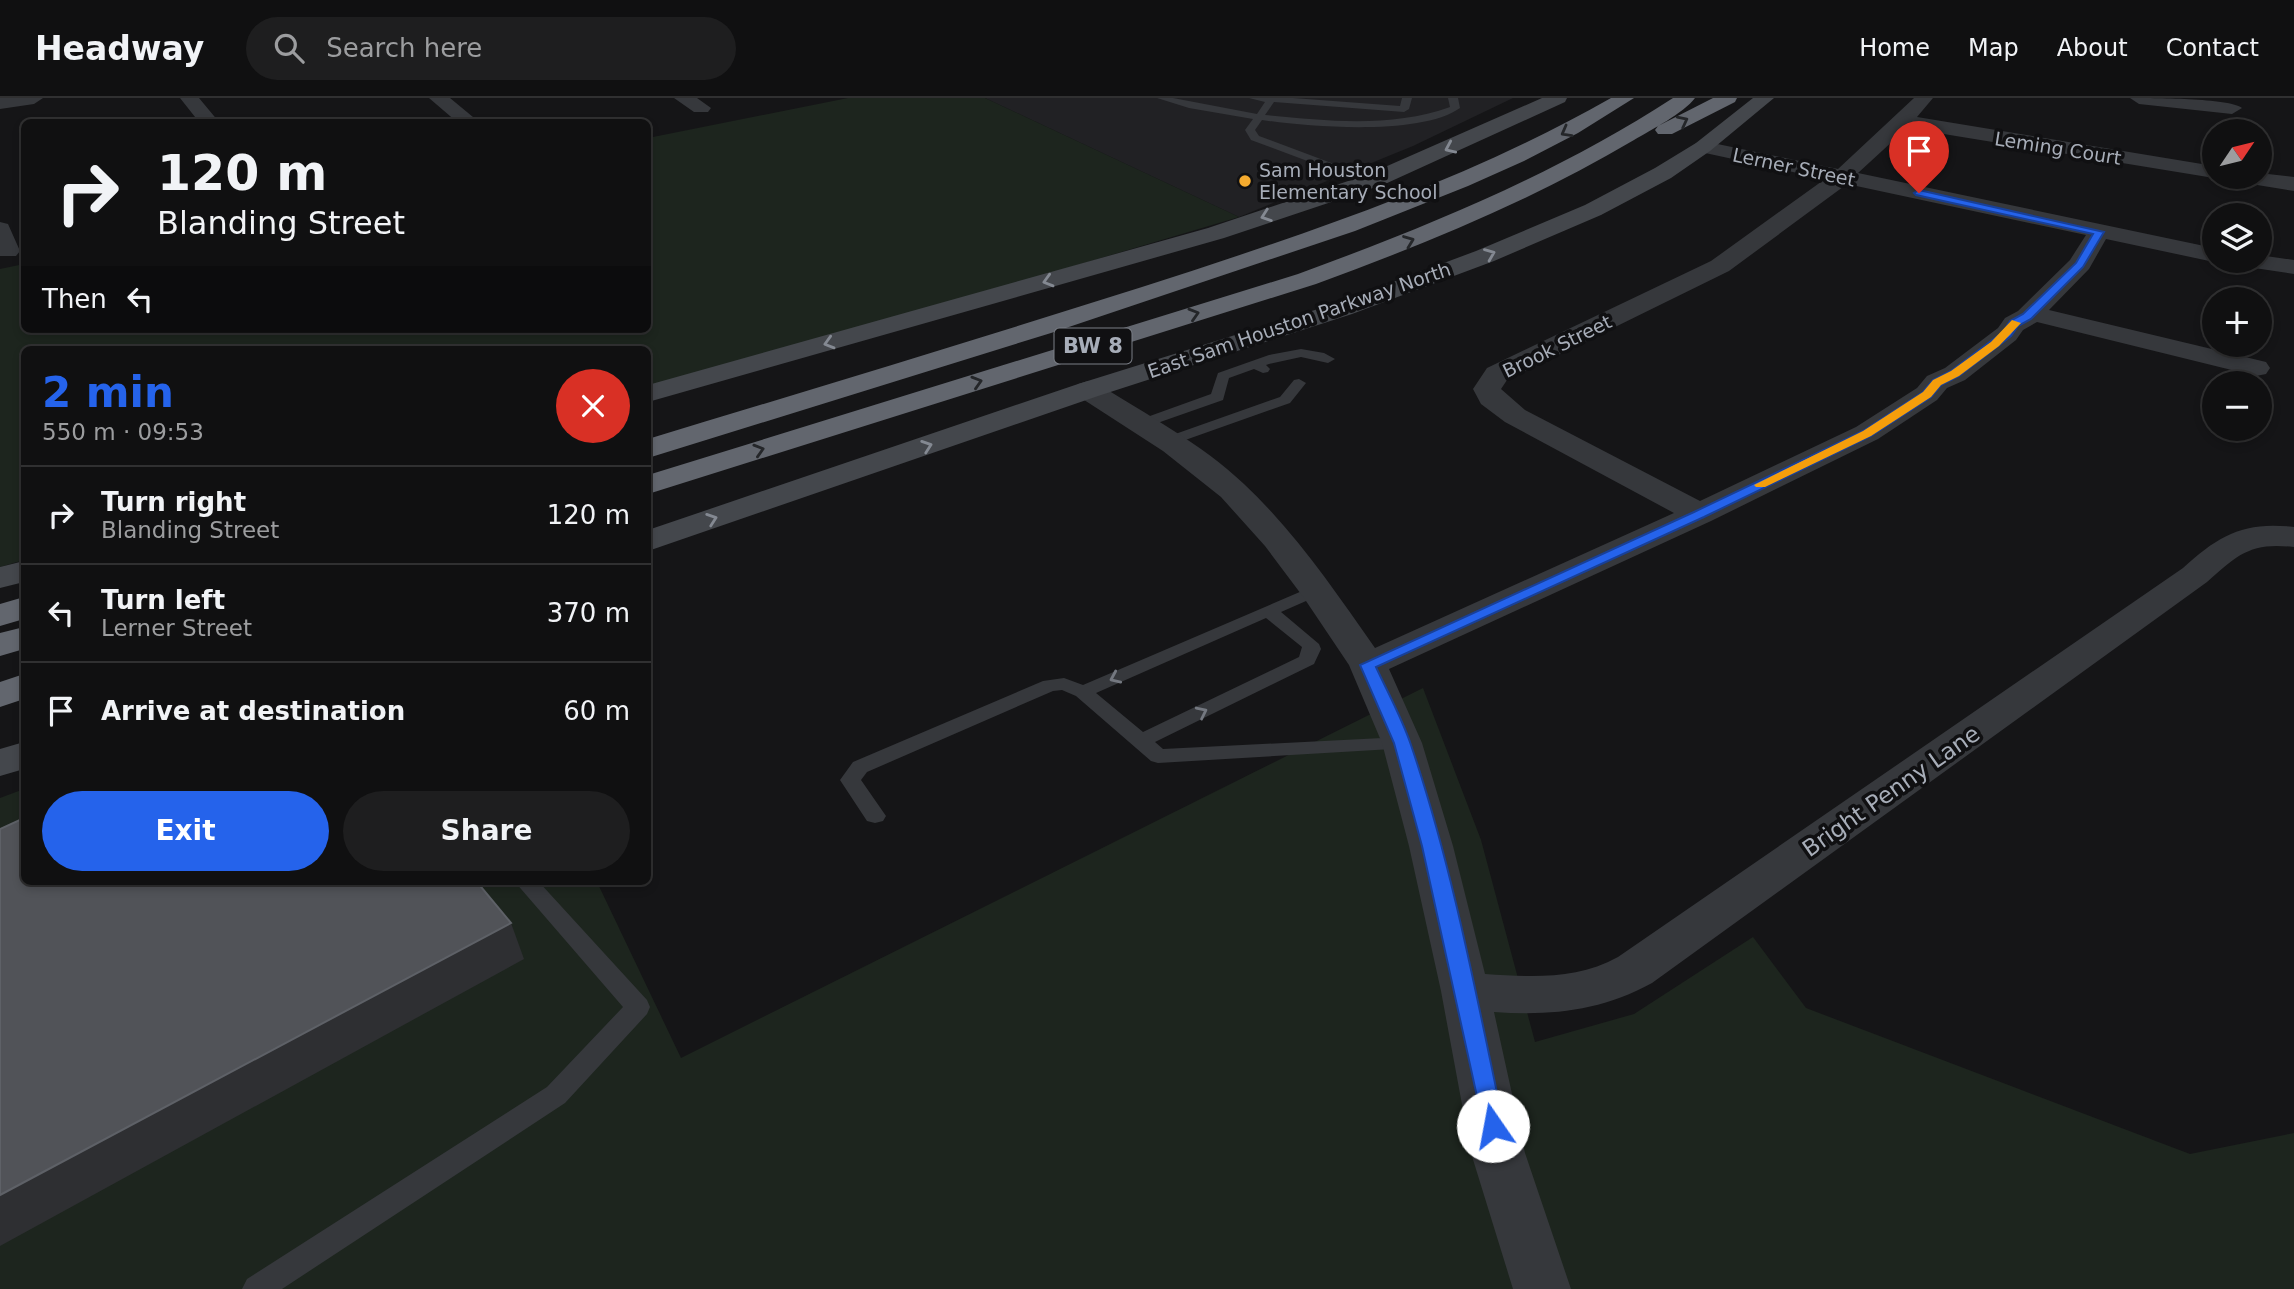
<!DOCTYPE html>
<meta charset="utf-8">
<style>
:root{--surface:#101011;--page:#1e1e1f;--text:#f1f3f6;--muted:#9c9d9f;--line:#303031;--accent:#2563eb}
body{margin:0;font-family:"DejaVu Sans",sans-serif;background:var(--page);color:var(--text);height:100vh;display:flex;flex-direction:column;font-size:26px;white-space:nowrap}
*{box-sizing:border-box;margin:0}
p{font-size:23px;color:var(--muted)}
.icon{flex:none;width:38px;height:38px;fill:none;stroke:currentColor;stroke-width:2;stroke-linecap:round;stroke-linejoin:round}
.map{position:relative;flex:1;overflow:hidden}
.sheet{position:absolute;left:21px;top:248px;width:630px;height:539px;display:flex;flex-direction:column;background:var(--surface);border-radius:10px;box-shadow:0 4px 10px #0003,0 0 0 2px var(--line)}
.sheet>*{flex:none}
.hud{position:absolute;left:21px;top:21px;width:630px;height:214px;border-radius:10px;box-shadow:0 4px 10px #0003,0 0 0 2px var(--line);background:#101011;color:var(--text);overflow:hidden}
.needle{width:46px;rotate:55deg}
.fabs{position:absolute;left:2202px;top:21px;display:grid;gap:14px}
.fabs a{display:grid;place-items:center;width:70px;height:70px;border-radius:50%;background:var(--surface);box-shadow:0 4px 10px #0003,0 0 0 2px var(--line);font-size:35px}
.pin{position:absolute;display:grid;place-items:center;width:60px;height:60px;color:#fff;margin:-72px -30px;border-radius:50% 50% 50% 0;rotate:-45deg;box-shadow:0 0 7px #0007}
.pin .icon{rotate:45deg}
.me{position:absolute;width:77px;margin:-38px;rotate:348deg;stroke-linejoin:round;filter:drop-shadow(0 0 5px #0008)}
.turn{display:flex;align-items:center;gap:24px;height:147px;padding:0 21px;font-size:32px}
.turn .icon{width:91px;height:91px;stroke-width:2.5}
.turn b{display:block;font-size:49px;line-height:60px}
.then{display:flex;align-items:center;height:66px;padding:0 21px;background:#0003;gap:14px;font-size:26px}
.round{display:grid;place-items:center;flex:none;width:74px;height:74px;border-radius:37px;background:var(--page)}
.overview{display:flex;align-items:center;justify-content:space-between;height:119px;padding:0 21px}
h1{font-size:42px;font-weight:700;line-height:52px;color:var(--accent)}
.cta{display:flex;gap:14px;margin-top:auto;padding:14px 21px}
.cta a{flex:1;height:80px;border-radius:42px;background:var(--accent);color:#fff;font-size:28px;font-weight:700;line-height:80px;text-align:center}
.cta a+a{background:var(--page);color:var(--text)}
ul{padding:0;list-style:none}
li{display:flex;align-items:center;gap:21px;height:98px;padding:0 21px;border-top:2px solid var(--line)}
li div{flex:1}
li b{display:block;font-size:26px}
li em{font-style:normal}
header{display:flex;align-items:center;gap:42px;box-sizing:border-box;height:98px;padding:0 35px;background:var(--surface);border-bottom:2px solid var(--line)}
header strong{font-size:33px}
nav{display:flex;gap:38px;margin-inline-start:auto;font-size:24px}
.search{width:490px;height:63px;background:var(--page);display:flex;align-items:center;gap:18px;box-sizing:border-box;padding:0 24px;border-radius:38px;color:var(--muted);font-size:26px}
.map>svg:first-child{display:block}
.built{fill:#212124}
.green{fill:#1d251e}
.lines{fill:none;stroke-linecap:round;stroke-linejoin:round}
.service{fill:#36383c;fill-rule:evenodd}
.minor{fill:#36383c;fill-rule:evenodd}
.tertiary{fill:#36383c;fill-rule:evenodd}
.secondary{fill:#44474c;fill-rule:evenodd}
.motorway{fill:#62666e;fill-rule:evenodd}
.shaded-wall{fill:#2e2f32}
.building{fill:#515358;stroke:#5e6167;stroke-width:2}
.oneway{stroke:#242629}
.oneway2{stroke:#848992}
.oneway3{stroke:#747880}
.route{fill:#2563eb;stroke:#184099;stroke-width:2}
.slow{fill:#f59e0b}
.poi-dot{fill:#f5ab2f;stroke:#101012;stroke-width:2.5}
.labels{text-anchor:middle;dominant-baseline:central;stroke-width:7;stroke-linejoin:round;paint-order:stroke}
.far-street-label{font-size:19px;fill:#a7adb8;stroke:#101012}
.far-poi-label{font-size:19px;fill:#a7adb8;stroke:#101012;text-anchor:start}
.shield{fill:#101012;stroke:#7a7e86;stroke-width:2}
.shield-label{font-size:21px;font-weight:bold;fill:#a7adb8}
.street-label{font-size:23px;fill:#a7adb8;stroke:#101012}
</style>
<header>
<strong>Headway</strong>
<div class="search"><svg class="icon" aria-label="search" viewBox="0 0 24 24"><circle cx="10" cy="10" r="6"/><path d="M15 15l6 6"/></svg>Search here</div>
<nav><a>Home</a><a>Map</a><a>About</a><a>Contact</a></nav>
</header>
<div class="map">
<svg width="2294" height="1191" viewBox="0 0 2294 1191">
<rect width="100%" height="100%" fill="#151517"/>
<path class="built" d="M985 0H1513L1413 48 1239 119Z"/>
<path class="green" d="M848 0H985L1239 119 822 243 648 291V252H24V462L0 469V171L24 166V231H648V40Z
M1423 590 1481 742 1535 944 1634 916 1753 839 1806 910 2190 1056 2294 1035V1191H0V700L24 691V784H597L681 960Z"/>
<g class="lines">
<path class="service" d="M1157 0H1173L1257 16 1265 4 1249 0H1293L1400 8 1402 0H1412L1409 11 1404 14 1274 4 1265 17C1326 23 1392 30 1450 9L1448 0H1458L1460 10C1421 38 1309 29 1262 22L1255 32 1259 38 1334 66 1381 79 1382 81 1377 84 1326 70 1251 42 1245 32 1253 21 1189 10Z
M1301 251 1324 255 1335 261 1328 265 1301 259 1269 266 1266 267 1270 271 1268 274 1263 275 1254 271 1229 280 1223 302 1146 329H1136L1134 326 1136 323 1211 296 1218 275 1269 257Z
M1299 281 1306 285 1290 305 1174 346H1164L1161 343 1164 340 1280 299 1294 282Z
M1316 487 1325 492 1322 496 1281 514 1319 546 1321 551 1314 566 1155 644 1163 651 1402 639 1409 640 1412 645 1409 650 1158 665 1151 663 1076 598 1062 592 1053 593 867 674 861 682 886 718 883 723 875 725 867 723 840 682 853 664 1043 583 1064 580 1083 587ZM1266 520 1302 549 1299 559 1143 634 1096 595Z
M515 784H539L647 902 650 909 647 916 565 1005 282 1191H242L247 1181 547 989 623 909Z"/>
<path class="minor" d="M180 0H199L219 24H199Z
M429 0H450L479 24H457Z
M674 0H697L711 10 708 14H694Z
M1914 0H1933L1917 19 2214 68V79H2221L2214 80 1907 30 1858 75 2214 150V163H2220L2214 164 2106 141 2089 171 2049 212 2266 264 2270 270 2266 276 2256 278 2037 224 2023 232 2016 242 1965 282 1947 290 1937 302 1878 341 1711 423 1389 571 1422 645 1453 748 1485 876C1532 879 1576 882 1618 859L2183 470C2219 437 2244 423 2294 429V449C2251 444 2238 456 2207 484L1652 885C1601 913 1551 918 1494 914L1525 1055 1571 1191H1513L1471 1055 1441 893 1409 748 1382 645 1349 567 1304 500 1265 448 1221 399 1163 353 1078 298 1074 292 1078 286 1088 283 1098 286C1147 317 1202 346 1244 386 1295 434 1335 493 1375 550L1674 415 1505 324 1481 306 1473 291 1487 270 1711 163 1825 81 1696 53 1693 49 1696 45 1703 43 1838 71ZM1847 86 2086 137 2070 162 2018 213 2005 220 1998 230 1945 270 1927 278 1917 290 1856 329 1700 403 1525 312 1501 291 1507 282 1729 173Z
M2130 0C2150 0 2230 0 2242 10L2232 16 2139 6Z
M2259 75 2294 79V93L2245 85 2237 84 2234 79H2259Z
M0 124 8 126 20 153 16 158H0Z
M2259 157 2294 162V176L2241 168 2238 163H2259Z"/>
<path class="tertiary" d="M0 0H43L34 6 0 11Z"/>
<path class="secondary" d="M1542 0H1567L1565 4 1385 86 1224 140 648 304V287L1208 130 1369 76Z
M1753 0H1774L1710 53 1671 80 1601 117 1494 163 1352 216 1098 298 648 453V432L1078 286 1334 206 1476 153 1585 107 1655 70 1696 45Z
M24 463V484L0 490V469Z
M24 644V671L0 678V651Z"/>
<path class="motorway" d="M1611 0H1634L1578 35 1524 63 1468 88 1355 133 1051 235 648 360V341C813 291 978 241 1142 189 1303 137 1463 84 1611 0Z
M1673 0H1695C1684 15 1651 32 1634 42 1533 102 1425 146 1316 186L648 396V377L1298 176C1429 128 1556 76 1673 0Z
M1713 0H1737L1735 4 1672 36H1658L1655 32 1658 28Z
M24 499V521L0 528V506Z
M24 529V551L0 558V535Z
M24 576V601L0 609V584Z"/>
</g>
<path class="shaded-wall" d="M511 825 524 861 0 1148V1097Z"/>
<path class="building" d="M24 720V784H477L511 825 0 1097V731Z"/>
<defs><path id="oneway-chevron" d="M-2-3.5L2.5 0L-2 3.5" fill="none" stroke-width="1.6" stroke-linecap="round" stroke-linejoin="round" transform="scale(1.75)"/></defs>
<g class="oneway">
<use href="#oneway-chevron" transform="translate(1683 23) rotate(-27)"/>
<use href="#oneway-chevron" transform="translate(1566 34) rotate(151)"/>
<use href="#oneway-chevron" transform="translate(1409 143) rotate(-21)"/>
<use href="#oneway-chevron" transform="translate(1194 216) rotate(-17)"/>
<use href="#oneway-chevron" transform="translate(977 284) rotate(-17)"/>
<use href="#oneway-chevron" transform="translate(759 352) rotate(-17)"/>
</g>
<g class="oneway2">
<use href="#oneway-chevron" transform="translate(1450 50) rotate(156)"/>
<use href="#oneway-chevron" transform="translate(1266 118) rotate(161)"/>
<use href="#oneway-chevron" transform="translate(1490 156) rotate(-22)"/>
<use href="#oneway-chevron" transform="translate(1048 183) rotate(164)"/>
<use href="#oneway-chevron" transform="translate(829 245) rotate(164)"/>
<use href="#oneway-chevron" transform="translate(927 348) rotate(-19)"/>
<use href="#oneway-chevron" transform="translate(712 421) rotate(-19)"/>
</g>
<g class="oneway3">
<use href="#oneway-chevron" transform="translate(1115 580) rotate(156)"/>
<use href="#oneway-chevron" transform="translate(1202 614) rotate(-26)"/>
</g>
<path class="route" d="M1919 92 2104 134 2083 169 2031 221 2018 228 2011 238 1959 278 1941 287 1931 299 1871 338 1704 419 1376 569C1388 595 1402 620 1411 647 1453 770 1477 901 1504 1028L1501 1035 1493 1038 1485 1035 1422 748 1394 645 1360 567 1694 414 1863 333 1923 294 1933 282 1951 273 2003 234 2010 223 2023 216 2076 165 2093 136 1916 97 1914 95Z"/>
<path class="slow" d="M2012 222 2021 225 1999 248 1959 278 1941 287 1931 299 1871 338 1765 389H1756L1754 387 1863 333 1923 294 1933 282 1951 273 1991 244Z"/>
<circle class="poi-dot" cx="1245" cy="83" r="7"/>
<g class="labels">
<g class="far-street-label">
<text transform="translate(2058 50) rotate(9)">Leming Court</text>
<text transform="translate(1794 69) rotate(12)">Lerner Street</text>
<text transform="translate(1299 222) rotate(-19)">East Sam Houston Parkway North</text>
<text transform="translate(1557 248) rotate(-26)">Brook Street</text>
</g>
<g class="far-poi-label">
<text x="1259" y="72">Sam Houston<tspan x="1259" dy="22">Elementary School</tspan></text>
</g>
<rect class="shield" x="1054.5" y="230.5" width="77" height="35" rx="5"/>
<g class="shield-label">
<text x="1093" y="248">BW 8</text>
</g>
<g class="street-label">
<text transform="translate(1891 693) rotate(-35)">Bright Penny Lane</text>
</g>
</g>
</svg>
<div class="fabs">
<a><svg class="needle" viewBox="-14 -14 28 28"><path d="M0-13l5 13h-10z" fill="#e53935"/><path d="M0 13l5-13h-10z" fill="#9c9d9f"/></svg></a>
<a><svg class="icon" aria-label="layers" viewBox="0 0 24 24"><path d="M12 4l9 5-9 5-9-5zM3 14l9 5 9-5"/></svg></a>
<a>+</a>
<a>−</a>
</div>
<div class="pin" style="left:1919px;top:95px;background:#d93025"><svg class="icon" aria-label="arrive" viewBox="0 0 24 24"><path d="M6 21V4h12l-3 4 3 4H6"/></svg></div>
<svg class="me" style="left:1493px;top:1028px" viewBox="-20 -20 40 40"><circle r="19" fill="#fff"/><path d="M0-13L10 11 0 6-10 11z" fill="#2563eb"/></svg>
<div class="hud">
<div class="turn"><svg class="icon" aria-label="right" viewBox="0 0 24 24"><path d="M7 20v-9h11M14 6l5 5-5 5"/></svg><div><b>120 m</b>Blanding Street</div></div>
<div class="then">Then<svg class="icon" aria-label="left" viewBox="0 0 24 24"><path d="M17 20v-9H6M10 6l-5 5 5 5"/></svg></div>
</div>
<section class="sheet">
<div class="overview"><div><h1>2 min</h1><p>550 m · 09:53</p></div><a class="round" style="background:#d93025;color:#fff"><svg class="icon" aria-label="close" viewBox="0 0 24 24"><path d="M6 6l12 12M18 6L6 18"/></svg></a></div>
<ul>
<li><svg class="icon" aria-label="right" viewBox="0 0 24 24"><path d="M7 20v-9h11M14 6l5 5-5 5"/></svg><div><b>Turn right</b><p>Blanding Street</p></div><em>120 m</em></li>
<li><svg class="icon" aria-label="left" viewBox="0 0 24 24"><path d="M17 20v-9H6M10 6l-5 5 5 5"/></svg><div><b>Turn left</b><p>Lerner Street</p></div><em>370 m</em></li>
<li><svg class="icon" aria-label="arrive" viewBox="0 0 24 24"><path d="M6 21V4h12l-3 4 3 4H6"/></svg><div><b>Arrive at destination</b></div><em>60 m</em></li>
</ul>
<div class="cta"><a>Exit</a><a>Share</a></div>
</section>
</div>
